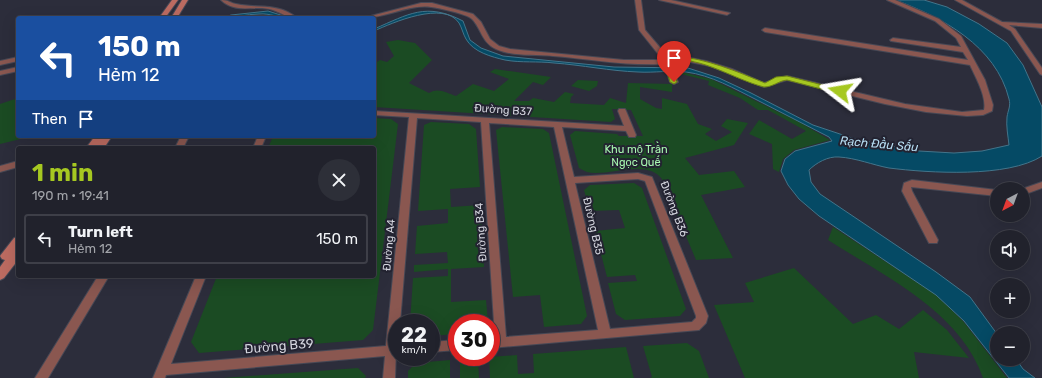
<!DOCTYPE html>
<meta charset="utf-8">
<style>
:root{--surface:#21222c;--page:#2d2f38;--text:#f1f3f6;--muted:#a2a4a9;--line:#3e3f48;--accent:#a6c821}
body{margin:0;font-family:Rubik,sans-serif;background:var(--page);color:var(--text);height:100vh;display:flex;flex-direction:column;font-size:15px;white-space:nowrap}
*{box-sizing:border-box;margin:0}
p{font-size:13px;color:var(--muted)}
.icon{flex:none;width:22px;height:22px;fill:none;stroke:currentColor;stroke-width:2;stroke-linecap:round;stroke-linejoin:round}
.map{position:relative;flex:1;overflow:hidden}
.drawer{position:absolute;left:16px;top:146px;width:360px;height:132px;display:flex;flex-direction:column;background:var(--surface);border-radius:4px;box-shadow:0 4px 16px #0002,0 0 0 1px var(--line)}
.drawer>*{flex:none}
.banner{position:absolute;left:16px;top:16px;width:360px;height:122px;border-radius:4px;box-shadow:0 4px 16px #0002,0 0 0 1px var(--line);background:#1a4fa0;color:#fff;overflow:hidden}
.needle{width:26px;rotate:221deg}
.controls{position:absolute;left:990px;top:182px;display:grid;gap:8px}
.controls a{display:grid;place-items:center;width:40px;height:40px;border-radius:50%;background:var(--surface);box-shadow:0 4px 16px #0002,0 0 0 1px var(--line);font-size:20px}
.speed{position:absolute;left:388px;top:314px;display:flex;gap:8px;font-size:20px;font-weight:700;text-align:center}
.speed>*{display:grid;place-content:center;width:52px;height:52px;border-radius:50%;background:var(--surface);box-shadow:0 4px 16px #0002,0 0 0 1px var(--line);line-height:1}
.speed small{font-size:10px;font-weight:400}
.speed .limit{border:6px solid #d22;background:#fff;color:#111}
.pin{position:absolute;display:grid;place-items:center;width:34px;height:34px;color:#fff;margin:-41px -17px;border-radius:50% 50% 50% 0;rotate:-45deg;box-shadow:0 0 4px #0007}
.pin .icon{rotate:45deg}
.me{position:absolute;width:44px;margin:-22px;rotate:284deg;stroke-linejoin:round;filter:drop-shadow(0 0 3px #0008)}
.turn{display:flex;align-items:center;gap:14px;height:84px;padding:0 16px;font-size:18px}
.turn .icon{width:52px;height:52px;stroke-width:2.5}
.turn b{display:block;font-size:28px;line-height:34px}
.then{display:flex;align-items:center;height:38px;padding:0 16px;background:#0003;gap:8px;font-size:15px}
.round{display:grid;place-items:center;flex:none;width:42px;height:42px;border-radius:21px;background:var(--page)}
.overview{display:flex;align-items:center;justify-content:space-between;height:68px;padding:0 16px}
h1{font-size:24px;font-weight:700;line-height:30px;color:var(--accent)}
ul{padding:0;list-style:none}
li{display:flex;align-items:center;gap:12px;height:50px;margin:0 8px 6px;padding:0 8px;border:2px solid var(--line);border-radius:4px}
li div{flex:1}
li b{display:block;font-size:15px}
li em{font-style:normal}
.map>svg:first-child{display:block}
.green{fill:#1b4b23}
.water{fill:#054a65;stroke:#43748a}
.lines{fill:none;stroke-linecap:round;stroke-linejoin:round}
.minor-casing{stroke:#474855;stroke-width:2}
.secondary-casing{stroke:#474855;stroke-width:2}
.minor{fill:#8a5750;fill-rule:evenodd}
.secondary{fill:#bc6b61;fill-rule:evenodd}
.route{fill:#a6c821;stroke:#6c8215}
.labels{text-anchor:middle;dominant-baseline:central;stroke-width:4;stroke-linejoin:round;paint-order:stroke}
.street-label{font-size:11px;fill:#d5d6df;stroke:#232331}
.park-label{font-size:11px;fill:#a9f9b1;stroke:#232331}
.water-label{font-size:12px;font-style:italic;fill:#b8dff4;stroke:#232331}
.near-street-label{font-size:13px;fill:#d5d6df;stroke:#232331}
</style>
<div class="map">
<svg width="1042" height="378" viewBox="0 0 1042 378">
<rect width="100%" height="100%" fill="#2c2d3b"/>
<path class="green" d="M398 40 415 43 432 60 409 83 429 93C438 87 447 93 456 96L473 84 494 91 509 79 490 72 495 69 551 77 543 85 533 82 514 101H529L533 98 554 102 565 92 574 94 571 97 570 103 604 105 610 98 626 103 628 83 672 84V92L640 87V99L656 108 662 109V98L687 104 698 124 712 129 705 134 716 141 732 132 721 126 727 119 748 123 734 145 685 158 699 175 734 171 745 187 701 195 733 258 696 260 662 179C647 158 608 177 587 172 584 171 581 169 579 168L570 135 575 131 617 134 619 136H643L631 110 612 109 615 119 611 122 374 107V64L380 60 387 62 394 56 386 42Z
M677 73H686L711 79 799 122 830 140 794 150 783 159 779 172 773 169 772 144 749 134 759 120 792 139 806 131 768 110H758L740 98 708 85 709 81Z
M578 80 598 81 597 86 589 91 571 86Z
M18 98V136H33L0 144V104Z
M374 118 391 119 398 124 373 330 363 340 199 353 191 342 217 276H374V148H268L272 139 277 136H374Z
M431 122 469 124 476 129 480 187 450 189 451 207 481 205 484 267 451 269V302L486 300 488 322 457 323V334L431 336V323H410L413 278 448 276V269L414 272V265L448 263 447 252 415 254 417 226 448 223V209L418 211 424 125Z
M502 127 543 129 549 133 587 316 581 324 544 327 540 295 513 297 496 130Z
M634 183 642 188 686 309 680 316 625 320 616 314 608 283 637 281 635 275 607 277 595 231 625 228 619 210 590 211 584 190 590 185Z
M833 227 936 295 963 321 1007 378H983C960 311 884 276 828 240Z
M794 268 853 324 876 315 899 329 923 310 947 330 969 358 914 352 919 378H745L714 305 754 302 745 283Z
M687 343 699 351 709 378H650L652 377 643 346Z
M626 347 634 378H490L489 357 517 355 518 374 534 373 533 354Z
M478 358 479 378H460V360Z
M450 360V378H408V371L416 363Z
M358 368 366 376 365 378H223Z"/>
<path class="water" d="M895 0H924L947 7 979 24 1007 43 1023 65 1042 107V156C1008 178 929 173 889 168 873 165 856 158 839 157 828 156 816 163 809 170L811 182 820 194 936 272 970 297 997 334V359H1016L1023 369 1035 378H1009L964 321 936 295 819 216 799 199 788 185 781 171 785 159 795 151 832 141 829 137C805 125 781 112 757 100 735 89 711 75 686 72 671 70 654 73 638 72 610 71 582 65 554 63 538 61 521 63 505 60 492 57 473 52 466 39 463 34 462 28 459 23 444 0 392 23 374 31V29C409 14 426 2 463 21L470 40 481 48 503 56 614 67 688 68 719 78 751 93 813 125 855 139 919 151 954 153 982 151 1009 145C1008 136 1006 126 1007 117 1008 110 1011 106 1009 99 996 46 942 17 895 0Z
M268 11 290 18C279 18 270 13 259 14 246 14 235 18 222 18L231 15Z"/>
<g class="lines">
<g class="minor-casing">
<path id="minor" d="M221 0C229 0 230 3 236 4 258 9 278 2 297 18 287 18 282 13 273 10 255 4 237 15 221 0Z
M635 0H641L645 30 668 57H685L706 61 732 69 764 83 787 76 905 104 962 112 984 110C987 97 975 76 970 65L765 32 762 30 765 28 968 60 963 52 891 41 890 40 893 38 961 47 956 38 935 21 887 0H895L939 19 961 36 985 80 993 105 992 111 983 115 967 116 926 112 885 104 787 80 764 87 710 66 685 61H670L678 82 674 84 670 82 664 64C627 66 590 59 553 56 534 54 514 57 496 49 482 43 481 28 472 19 467 14 439 8 431 7 409 4 386 18 363 18L421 3H432L473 14 481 22 490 39 499 46 510 49 624 60H663L639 30Z
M659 0H671L730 13 727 15Z
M955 0H962L1002 22 1042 24V28L1009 25 1015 29 1042 68V75L1040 74 1011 31Z
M18 57V61L0 65V61Z
M18 67V71L0 75V71Z
M619 109H625L626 111 636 135 635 137H629L626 131 562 127 574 177 638 173 652 177 708 316 706 323 699 330 491 348V338H495L481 122 417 118 400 323H397L395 378H383L385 356 166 375 165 378H153L196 276H206L171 364 386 346 409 117 374 115V111L624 126 618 111ZM489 123 554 127 598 330 506 337ZM638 179 645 181 696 316V318L692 322 610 329 575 183Z
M181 136H189L183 148H175Z
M258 136H266L261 148H253Z
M18 161V167L0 172V166Z
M912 180 997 190V196L911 187 912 191 938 240 937 243H929L902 191 904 183Z
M1042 182V188L1023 195 1022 189Z
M98 276H109L48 378H35Z
M457 340V350L431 352V342Z"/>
</g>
<g class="secondary-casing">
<path id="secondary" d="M172 0H178L165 18H159Z
M182 0H188L177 18H171Z
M95 136H112L104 148H86Z
M18 237V260L4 278 0 280V267L5 260 2 259 0 256 14 238Z"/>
</g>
<use href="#minor" class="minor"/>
<use href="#secondary" class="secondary"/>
</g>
<path class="route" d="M676 56C707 59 736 71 765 83L776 77 787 76 843 90 844 91 840 94 787 80C778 81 773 87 764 87 733 79 703 57 670 60L677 82 674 84 670 82 663 59 666 57Z"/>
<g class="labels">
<g class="street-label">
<text transform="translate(503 110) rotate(4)">Đường B37</text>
<text transform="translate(674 209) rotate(69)">Đường B36</text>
<text transform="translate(593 226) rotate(77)">Đường B35</text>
<text transform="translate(481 232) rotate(-94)">Đường B34</text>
<text transform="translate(389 245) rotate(-85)">Đường A4</text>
</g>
<g class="park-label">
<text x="636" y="149">Khu mộ Trần<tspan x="636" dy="13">Ngọc Quế</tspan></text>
</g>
<g class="water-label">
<text transform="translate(879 144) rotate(5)">Rạch Đầu Sấu</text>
</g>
<g class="near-street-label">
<text transform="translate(279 346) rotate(-5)">Đường B39</text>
</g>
</g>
</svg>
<div class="controls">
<a><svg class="needle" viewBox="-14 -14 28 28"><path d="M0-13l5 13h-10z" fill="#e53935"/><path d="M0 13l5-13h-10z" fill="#a2a4a9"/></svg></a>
<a><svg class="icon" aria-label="sound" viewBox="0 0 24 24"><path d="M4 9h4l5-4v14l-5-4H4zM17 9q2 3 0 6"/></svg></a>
<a>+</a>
<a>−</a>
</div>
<div class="speed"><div>22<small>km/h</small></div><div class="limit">30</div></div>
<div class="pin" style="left:674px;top:82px;background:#d93025"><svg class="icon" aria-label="arrive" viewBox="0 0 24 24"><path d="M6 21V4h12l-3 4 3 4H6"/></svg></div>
<svg class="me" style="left:840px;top:91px" viewBox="-20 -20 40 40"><path d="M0-17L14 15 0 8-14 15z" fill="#a6c821" stroke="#fff" stroke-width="4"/></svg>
<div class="banner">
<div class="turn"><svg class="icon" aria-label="left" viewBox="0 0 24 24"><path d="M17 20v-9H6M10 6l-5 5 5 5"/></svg><div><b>150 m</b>Hẻm 12</div></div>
<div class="then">Then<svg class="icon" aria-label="arrive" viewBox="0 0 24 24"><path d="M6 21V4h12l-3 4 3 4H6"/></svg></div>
</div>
<section class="drawer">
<div class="overview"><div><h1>1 min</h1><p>190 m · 19:41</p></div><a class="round"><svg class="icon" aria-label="close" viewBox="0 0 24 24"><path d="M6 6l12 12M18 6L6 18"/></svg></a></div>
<ul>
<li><svg class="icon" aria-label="left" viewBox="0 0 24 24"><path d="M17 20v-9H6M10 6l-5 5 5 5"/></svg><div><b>Turn left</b><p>Hẻm 12</p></div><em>150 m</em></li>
</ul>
</section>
</div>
